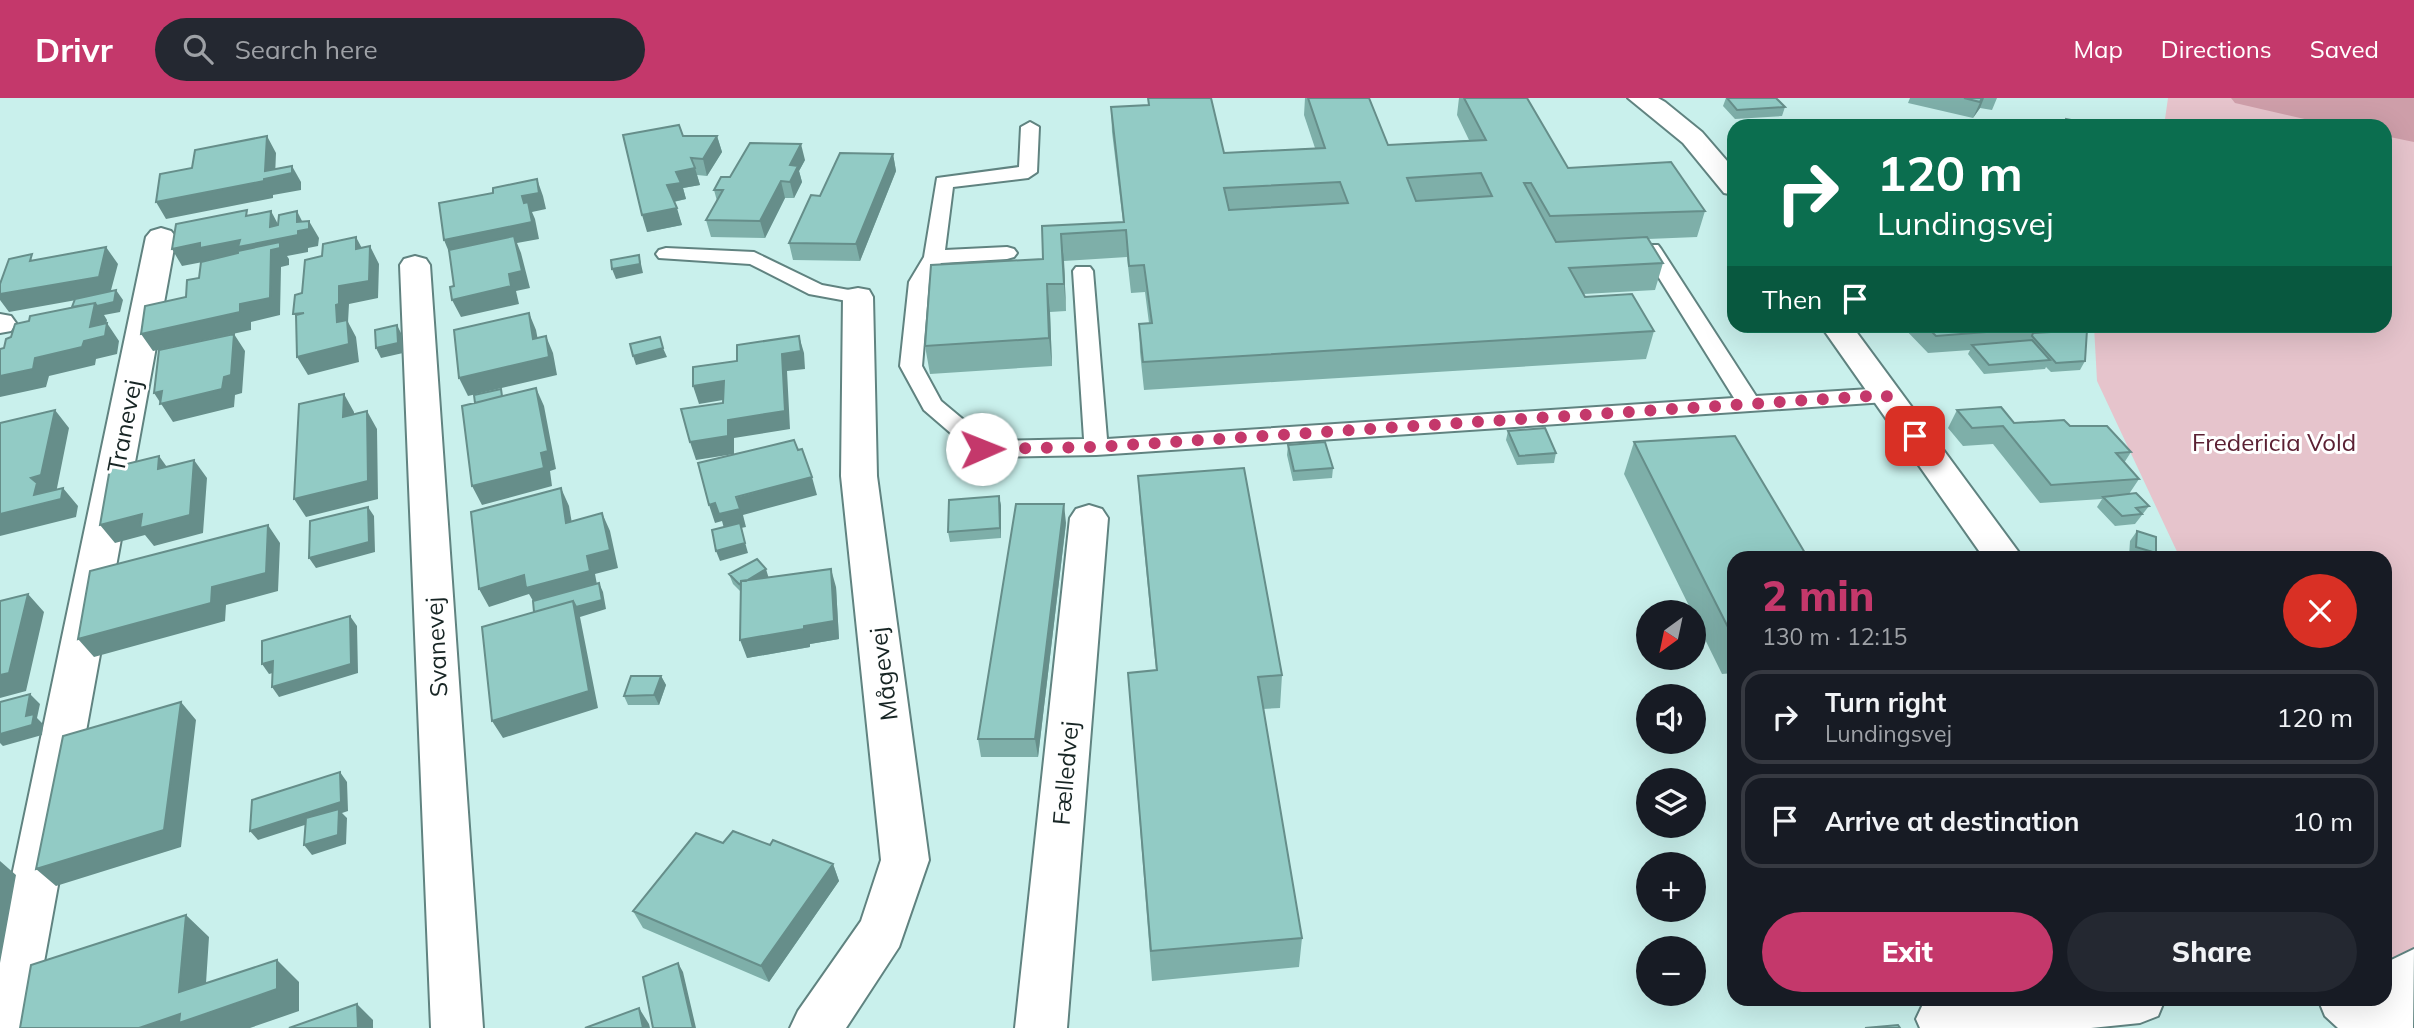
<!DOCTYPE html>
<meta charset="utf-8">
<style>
:root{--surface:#171b24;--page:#242831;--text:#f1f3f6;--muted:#9ea1a6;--line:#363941;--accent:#c4386b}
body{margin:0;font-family:Mulish,sans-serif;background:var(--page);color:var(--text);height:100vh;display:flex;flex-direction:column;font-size:26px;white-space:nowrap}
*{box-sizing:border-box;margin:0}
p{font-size:23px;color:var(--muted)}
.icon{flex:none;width:38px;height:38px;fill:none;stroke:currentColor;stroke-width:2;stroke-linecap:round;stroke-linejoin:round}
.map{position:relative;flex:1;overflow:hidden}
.side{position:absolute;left:1727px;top:453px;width:665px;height:455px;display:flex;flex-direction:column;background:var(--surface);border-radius:21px;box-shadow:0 7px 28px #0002}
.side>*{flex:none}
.banner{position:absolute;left:1727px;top:21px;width:665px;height:214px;border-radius:21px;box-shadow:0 7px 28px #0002;background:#0b6e4f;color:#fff;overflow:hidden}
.needle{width:46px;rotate:213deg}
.fabs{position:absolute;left:1636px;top:502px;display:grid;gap:14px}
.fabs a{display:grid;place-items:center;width:70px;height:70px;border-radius:50%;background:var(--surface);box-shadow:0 7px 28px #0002;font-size:35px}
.pin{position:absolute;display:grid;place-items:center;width:60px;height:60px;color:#fff;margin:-30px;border-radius:14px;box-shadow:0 4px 10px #0006}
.me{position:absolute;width:77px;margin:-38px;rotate:89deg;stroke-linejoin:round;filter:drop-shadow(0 0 5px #0008)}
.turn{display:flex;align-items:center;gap:24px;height:147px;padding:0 35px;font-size:32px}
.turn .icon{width:91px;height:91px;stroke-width:2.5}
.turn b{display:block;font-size:49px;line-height:60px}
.then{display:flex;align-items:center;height:66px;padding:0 35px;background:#0003;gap:14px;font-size:26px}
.round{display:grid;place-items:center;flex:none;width:74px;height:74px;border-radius:37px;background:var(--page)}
.overview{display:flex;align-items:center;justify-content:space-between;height:119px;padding:0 35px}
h1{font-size:42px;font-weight:800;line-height:52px;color:var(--accent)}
.button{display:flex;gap:14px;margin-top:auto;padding:14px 35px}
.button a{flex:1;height:80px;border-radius:42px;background:var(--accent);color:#fff;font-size:28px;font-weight:800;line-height:80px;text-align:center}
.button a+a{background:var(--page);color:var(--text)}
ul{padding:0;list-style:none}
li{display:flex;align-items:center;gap:21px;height:94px;margin:0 14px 10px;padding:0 21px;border:4px solid var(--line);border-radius:21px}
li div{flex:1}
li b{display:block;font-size:26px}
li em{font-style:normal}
header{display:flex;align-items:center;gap:42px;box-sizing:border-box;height:98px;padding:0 35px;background:var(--accent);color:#fff}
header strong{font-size:33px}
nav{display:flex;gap:38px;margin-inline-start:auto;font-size:24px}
.search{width:490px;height:63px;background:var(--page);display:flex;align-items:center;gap:18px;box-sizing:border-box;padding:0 24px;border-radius:38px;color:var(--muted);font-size:26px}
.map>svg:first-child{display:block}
.green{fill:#e6c4cc}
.water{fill:#ce9ea9}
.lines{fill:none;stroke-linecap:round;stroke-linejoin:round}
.lane-casing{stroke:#608380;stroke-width:4}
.street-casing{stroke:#608380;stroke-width:4}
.secondary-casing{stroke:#608380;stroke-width:4}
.lane{fill:#fff;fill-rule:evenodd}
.street{fill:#fff;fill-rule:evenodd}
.secondary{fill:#fff;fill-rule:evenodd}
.wall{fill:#7eafa9}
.shaded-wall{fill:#668e8a}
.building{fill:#92cbc5;stroke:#668e8a;stroke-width:2;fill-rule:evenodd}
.route{stroke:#c4386b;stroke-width:12;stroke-dasharray:0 21.6}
.labels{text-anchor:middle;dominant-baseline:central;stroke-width:6;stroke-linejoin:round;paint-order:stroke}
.street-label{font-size:24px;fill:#172524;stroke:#fff}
.park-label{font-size:24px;fill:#5b2033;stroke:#fff}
</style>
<header>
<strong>Drivr</strong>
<div class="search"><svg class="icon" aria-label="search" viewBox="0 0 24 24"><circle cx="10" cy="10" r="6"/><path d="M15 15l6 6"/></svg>Search here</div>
<nav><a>Map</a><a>Directions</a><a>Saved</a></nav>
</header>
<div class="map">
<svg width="2414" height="930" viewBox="0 0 2414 930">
<rect width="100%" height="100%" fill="#c9f0ec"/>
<path class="green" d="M2168 0H2414V909L2385 875V460H2180L2097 283 2094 228H2385V28H2164Z"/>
<path class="water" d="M2231 0H2414V44L2385 38V28H2335L2235 5Z"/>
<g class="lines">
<g class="lane-casing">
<path id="lane" d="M1030 24 1039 29 1037 74 1028 80 953 89 945 152 1007 149 1014 151 1017 155 1014 159 1007 161 941 165 929 184 922 268 941 303 989 343 1084 341 1073 173 1076 169H1090L1093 173 1107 341 1734 300 1641 151 1644 147H1658L1661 151 1756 298 1886 290 1894 292 1897 297 1894 302 1886 304 1096 357 983 359 975 356 924 312 900 268 909 184 924 159 937 80 1019 69 1021 29Z
M666 150 754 154 822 187 865 195 869 199 865 203 858 205 809 196 750 166 659 160 656 156 659 152Z"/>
</g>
<g class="street-casing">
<path id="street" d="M1628 0H1658L1665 4 1702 34 1734 71V97L1724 95 1683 45Z
M161 130 171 133 176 139 32 930H0V835L146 139 151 133Z
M415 158 426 161 430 167 483 930H431L400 167 404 161Z
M858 190 869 192 873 199 877 378 929 762 899 849 846 930H790L798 913 861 823 881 762 841 378 843 199 847 192Z
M0 216 11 218 16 225 11 233 0 235Z
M1821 228H1852L2023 460H1984Z
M1089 407 1102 411 1108 420 1067 930H1015L1070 420 1076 411Z
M1930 901H2165L2158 918 2140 925 2091 930H1920L1916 921 1924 904Z
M2318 901H2380L2392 913 2400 930H2338L2325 918Z"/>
</g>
<g class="secondary-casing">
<path id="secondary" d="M2414 851 2413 930H2361L2366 901H2385V865Z"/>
</g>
<use href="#lane" class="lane"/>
<use href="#street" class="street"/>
<use href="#secondary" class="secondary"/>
</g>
<path class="wall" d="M1148 0 1224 55 1315 50 1304 17 1305 0H1369L1388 47 1469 42 1457 17 1459 0H1527L1568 70 1705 113 1697 139 1648 141 1663 165 1655 192 1584 196 1585 199 1654 233 1646 261 1144 292 1140 254 1139 226 1149 225 1145 194 1131 195 1127 159 1064 163 1066 213 1050 214 1052 268 930 276 925 248 1043 161 1042 128 1123 124 1112 34 1111 9 1148 7Z
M1726 0H1776L1785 9 1782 18 1735 21 1723 8Z
M1910 0H1997L1992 12 1980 10 1973 20 1908 5Z
M683 38H717L722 54 707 78 697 77 700 87 683 90 686 101 674 104 682 127 647 134Z
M893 56 896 73 860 163 793 162 789 145 820 98Z
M805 62 799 73 802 84 794 100H785L765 140 711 139 706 122 717 103 714 92 730 79Z
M1902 228H2033L2036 230 2033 235 2085 263 2080 272 2051 274 2046 269 2045 271 1984 276 1968 256 1970 252 1928 255Z
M1957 312 2014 325 2070 328 2131 354 2124 365 2139 381 2129 396 2149 408 2135 426 2115 428 2097 409 2102 401 2040 405 1993 346 1963 348 1948 330Z
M1508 333 1556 355 1554 365 1517 367 1506 342Z
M1634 344 1734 460V575L1722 576 1694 519V514H1692L1624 376Z
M1288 347 1333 370 1332 380 1293 383 1287 357Z
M1138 378 1282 577 1280 610 1263 611 1302 840 1299 869 1152 883 1128 575 1156 572 1140 410Z
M999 398 1001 408V440L950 444 948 434Z
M1066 425 1038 659H981L978 641Z
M2137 433 2156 455 2152 460H2133L2129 459 2130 443Z
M729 476 769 479 836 489 839 541 810 546V549L747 560 741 494 733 486Z
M661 578 666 587 659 607H628L624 598Z
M723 745 770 747 833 766 839 783 769 884 643 830 633 813Z"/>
<path class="shaded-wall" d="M1982 0H1984L1980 10 1973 20Z
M267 38 276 55 275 79 292 68 301 84V92L273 97V100L166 121 156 104 265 73Z
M717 38 722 54 707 78 703 61Z
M801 46 805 62 799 73 802 84 794 100 790 84V67Z
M893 56 896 73 860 163 856 146Z
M695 70 700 87 683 90 686 101 672 104 667 87 676 74Z
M537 81 543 98 546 111 532 114 535 121 539 141 517 145 521 155 530 190 516 193 519 206 461 219 452 202 511 188 451 159 444 142 524 105 522 98Z
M781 83 785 100 765 140 760 123Z
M677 110 682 127 647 134 642 117Z
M271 113 280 130 297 124V113L306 131 309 123 319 140 318 148 308 150V154L287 158 289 161V167L281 169 280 217 251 224V232L153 253 141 236 240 214 208 163 182 168 172 151 270 129Z
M1061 136 1064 163 1066 213 1064 186Z
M356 139 365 156 356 151Z
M370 148 379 166 378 200 349 206 348 224 356 239 359 264 308 277 297 259 337 224 336 207 339 188Z
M106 149 118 166 110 196 9 214 0 202V196Z
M639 157 643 175 616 181 612 171Z
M1047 186 1050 214 1052 268 1049 240Z
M116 192 123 202 120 214 104 217 107 222 104 239 107 225 119 243 117 256 96 261 95 267 49 278 46 289 0 299V278L35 260 84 243 95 205Z
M529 215 536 232 541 258 533 241Z
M397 227 402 237 403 255 381 260 376 250Z
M234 236 245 253 242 295 235 297 234 309 173 324 154 295 224 279Z
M546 238 553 255 557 277 468 298 459 280Z
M799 238 804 255 805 271 787 273 790 331 734 340V356L696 362 690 344 728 322 782 256Z
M663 250 667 259 636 267 633 258Z
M724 283 729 301 699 306 693 288Z
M536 290 544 308 556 371 550 373 552 388 482 407 472 388 541 355Z
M344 296 354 314V337L343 319Z
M55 312 69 330 56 395 63 390 78 408 76 419 0 438V416L34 397 31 380Z
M367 313 377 331 378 401 306 419 294 401Z
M159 358 172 376 158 371Z
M194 362 207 380 203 435 154 448 145 437 115 445 100 427Z
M812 379 817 397 743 417 746 429 741 430 748 455 720 463 716 453 725 434 722 423 715 425 709 407Z
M561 390 569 408 575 443 566 425Z
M999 398 1001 408V440L1000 430Z
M1064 406 1066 425 1038 659 1035 641Z
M368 409 374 418 375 454 316 470 309 460Z
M602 415 610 433 618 470 595 476 598 492 536 508 529 496 489 509 479 491 587 458Z
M268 427 280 445 278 493 226 507 225 523 94 559 78 541 212 489Z
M766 471 769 481 743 496 739 486Z
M831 471 836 489 839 541 810 546V549L747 560 740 542 804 528Z
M599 485 603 494 606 511 580 519 598 610 503 640 492 623 573 503Z
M28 496 44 514 26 593 0 600V577Z
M350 518 357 528 358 575 279 599 272 589Z
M273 563 280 573 269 576 262 566Z
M661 578 666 587 659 607 654 597Z
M30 596 40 606 37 620 43 626 42 637 3 648 0 645V632L26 618Z
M181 604 196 622 181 749 56 788 36 771Z
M340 674 347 684 348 713 342 715 347 720 346 746 312 757 304 747 339 716 258 742 250 733Z
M0 763 16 777 0 865Z
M833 766 839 783 769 884 761 868Z
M186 817 209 839 204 916 179 894Z
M277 862 299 884V913L250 930H139Z
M678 865 683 874 696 930H693Z
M357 906 373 922V930H358Z
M639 910 649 926 650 930H643Z"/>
<path class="building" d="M1148 0H1211L1224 55 1325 50 1308 0H1369L1388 47 1486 42 1464 0H1527L1568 70 1671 64 1705 113 1550 118 1531 85H1524L1556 144 1647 139 1663 165 1569 170 1585 199 1632 196 1654 233 1143 264 1139 226 1152 225 1144 167 1129 168 1126 132 1061 136 1064 186H1047L1049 240 925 248 931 167 1043 161 1042 128 1124 124 1111 9 1149 7ZM1481 75 1492 98 1416 103 1407 80ZM1340 84 1348 105 1229 112 1224 90Z
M1727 0H1776L1785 9 1737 12Z
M1964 0H1982L1980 4Z
M2066 21 2102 28H2053L2054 23 2065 25Z
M679 27 683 38H717L703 61 691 60 695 70 676 74 681 85 667 87 677 110 642 117 623 37Z
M267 38 265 73 292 68V75L264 81V83L156 104 160 76 192 70 195 52Z
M750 45 801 46 790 67 798 68 790 84 781 83 760 123 706 122 723 92H714L721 79H730Z
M840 55 893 56 856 146 789 145 811 97 820 98Z
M537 81 539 95 522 98 524 105 528 104 532 124 444 142 439 105 493 95V90Z
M247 112 246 118 271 113 270 129 278 127 279 117 297 113V124L309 123V131L298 133V137L238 149 240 142 200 150V145L172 151 176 126Z
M514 138 522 173 509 176 511 188 452 202 450 189 454 188 449 152Z
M356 139V151L370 148 369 183 339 188V206L336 207 337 224 347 222 349 246 297 259 296 217 304 215 293 216 295 197 302 195 305 162 322 158 323 146Z
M280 144V150L271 152 270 200 240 206V214L141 236 145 208 186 199 187 182 199 180 201 164 238 155V153Z
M106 149 99 179 0 196V186L9 161 32 156 30 163Z
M639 157 640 166 612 171 611 162Z
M116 192 114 204 97 208 95 205 72 209 75 201Z
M95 205 90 229 107 225 105 238 84 243 82 249 35 260 33 271 0 278V251L4 250 6 241 11 239 15 226 29 223 30 218Z
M529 215 533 241 546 238 549 259 459 280 454 232Z
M397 227 398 245 376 250 375 232Z
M1926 228H2033L2036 230 1936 238Z
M2087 232 2085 263 2056 265 2032 238 2033 235Z
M234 236 231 277 224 279 222 291 160 306 162 293 154 295 159 252Z
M799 238 801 253 782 256 785 313 728 322V338L690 344 681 311 723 305 724 283 693 288V269L737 263V247Z
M660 239 663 250 633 258 630 246Z
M2032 242 2050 262 1989 267 1972 247Z
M536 290 548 353 541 355 544 370 472 388 462 308Z
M501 291 502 298 475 305 474 297Z
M344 296 343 319 367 313 368 383 294 401 299 306Z
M2001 309 2014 325 2064 322 2070 328H2107L2131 354 2116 355 2139 381 2051 387 2003 328 1972 330 1957 312Z
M55 312 41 377 31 380 37 385 34 397 63 390 61 401 0 416V325Z
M1545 330 1556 355 1519 358 1508 333Z
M1735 338 1808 460H1734V541L1634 344Z
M794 342 798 352 802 351 812 379 736 399 740 411 719 416 715 405 709 407 698 365Z
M1325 344 1333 370 1294 373 1288 347Z
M159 358 158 371 194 362 190 417 140 430 142 416 100 427 110 370Z
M1244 370 1282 577 1258 579 1302 840 1151 853 1128 575 1157 572 1138 378Z
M561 390 566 425 602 415 610 452 587 458 590 473 526 490 524 477 479 491 471 414Z
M2136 395 2149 408 2136 410 2142 416 2122 418 2103 399Z
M999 398 1000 430 948 434 949 402Z
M1016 406H1064L1035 641H978Z
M368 409 369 444 309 460 310 423Z
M740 425 745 445 716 453 712 432Z
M268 427 266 475 212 489 211 505 78 541 90 473Z
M2137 433 2156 439V455L2136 449Z
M757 461 766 471 746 483H741V485L739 486 729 476Z
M831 471 834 523 804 528V531L740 542 741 483Z
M599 485 602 502 576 509 573 503 534 514 533 503Z
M28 496 9 575 0 577V503Z
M573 503 589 593 492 623 482 529Z
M350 518 351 566 272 589 273 563 262 566V543Z
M631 578H661L654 597 624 598Z
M30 596 26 618 34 616 32 627 0 636V604Z
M181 604 164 732 36 771 63 638Z
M340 674 341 704 250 733 252 702Z
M339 711 338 737 304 747 306 720Z
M733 733 770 747 773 742 833 766 761 868 633 813 696 735 723 745Z
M186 817 179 894 277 862V891L179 925 180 916 139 930H20L31 867Z
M678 865 693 930H653L643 879Z
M357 906 358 930H289Z
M639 910 643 930H585Z
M1898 927 1900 930H1865Z"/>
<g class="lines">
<path class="route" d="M982 351 1096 349 1886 297 1915 338"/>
</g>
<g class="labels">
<g class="street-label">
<text transform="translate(124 328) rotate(-79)">Tranevej</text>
<text transform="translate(436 549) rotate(-93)">Svanevej</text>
<text transform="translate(883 576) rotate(-97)">Mågevej</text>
<text transform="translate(1065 675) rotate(-85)">Fælledvej</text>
</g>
<g class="park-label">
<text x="2274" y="344">Fredericia Vold</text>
</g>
</g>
</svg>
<div class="fabs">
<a><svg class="needle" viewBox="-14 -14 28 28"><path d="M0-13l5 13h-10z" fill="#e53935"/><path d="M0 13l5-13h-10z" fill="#9ea1a6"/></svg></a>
<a><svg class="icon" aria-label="sound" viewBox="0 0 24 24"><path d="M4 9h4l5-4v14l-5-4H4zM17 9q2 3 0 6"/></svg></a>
<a><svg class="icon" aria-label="layers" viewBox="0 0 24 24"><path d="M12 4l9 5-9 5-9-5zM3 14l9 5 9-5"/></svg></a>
<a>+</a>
<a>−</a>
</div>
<div class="pin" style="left:1915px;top:338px;background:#d93025"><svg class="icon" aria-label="arrive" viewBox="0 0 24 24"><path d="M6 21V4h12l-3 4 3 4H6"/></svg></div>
<svg class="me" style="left:982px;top:351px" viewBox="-20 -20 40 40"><circle r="19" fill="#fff"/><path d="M0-13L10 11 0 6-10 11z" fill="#c4386b"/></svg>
<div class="banner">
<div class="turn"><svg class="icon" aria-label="right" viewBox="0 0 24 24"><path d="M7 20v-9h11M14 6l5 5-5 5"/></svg><div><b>120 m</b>Lundingsvej</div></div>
<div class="then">Then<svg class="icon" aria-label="arrive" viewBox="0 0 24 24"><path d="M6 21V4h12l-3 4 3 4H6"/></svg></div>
</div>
<section class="side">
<div class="overview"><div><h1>2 min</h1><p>130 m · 12:15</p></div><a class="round" style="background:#d93025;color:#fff"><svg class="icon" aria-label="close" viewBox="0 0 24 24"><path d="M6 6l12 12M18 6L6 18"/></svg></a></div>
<ul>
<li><svg class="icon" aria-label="right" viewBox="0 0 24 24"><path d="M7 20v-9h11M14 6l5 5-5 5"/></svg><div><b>Turn right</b><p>Lundingsvej</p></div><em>120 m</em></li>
<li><svg class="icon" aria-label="arrive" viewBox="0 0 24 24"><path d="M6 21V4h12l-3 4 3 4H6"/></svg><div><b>Arrive at destination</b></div><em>10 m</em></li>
</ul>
<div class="button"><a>Exit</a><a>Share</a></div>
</section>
</div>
